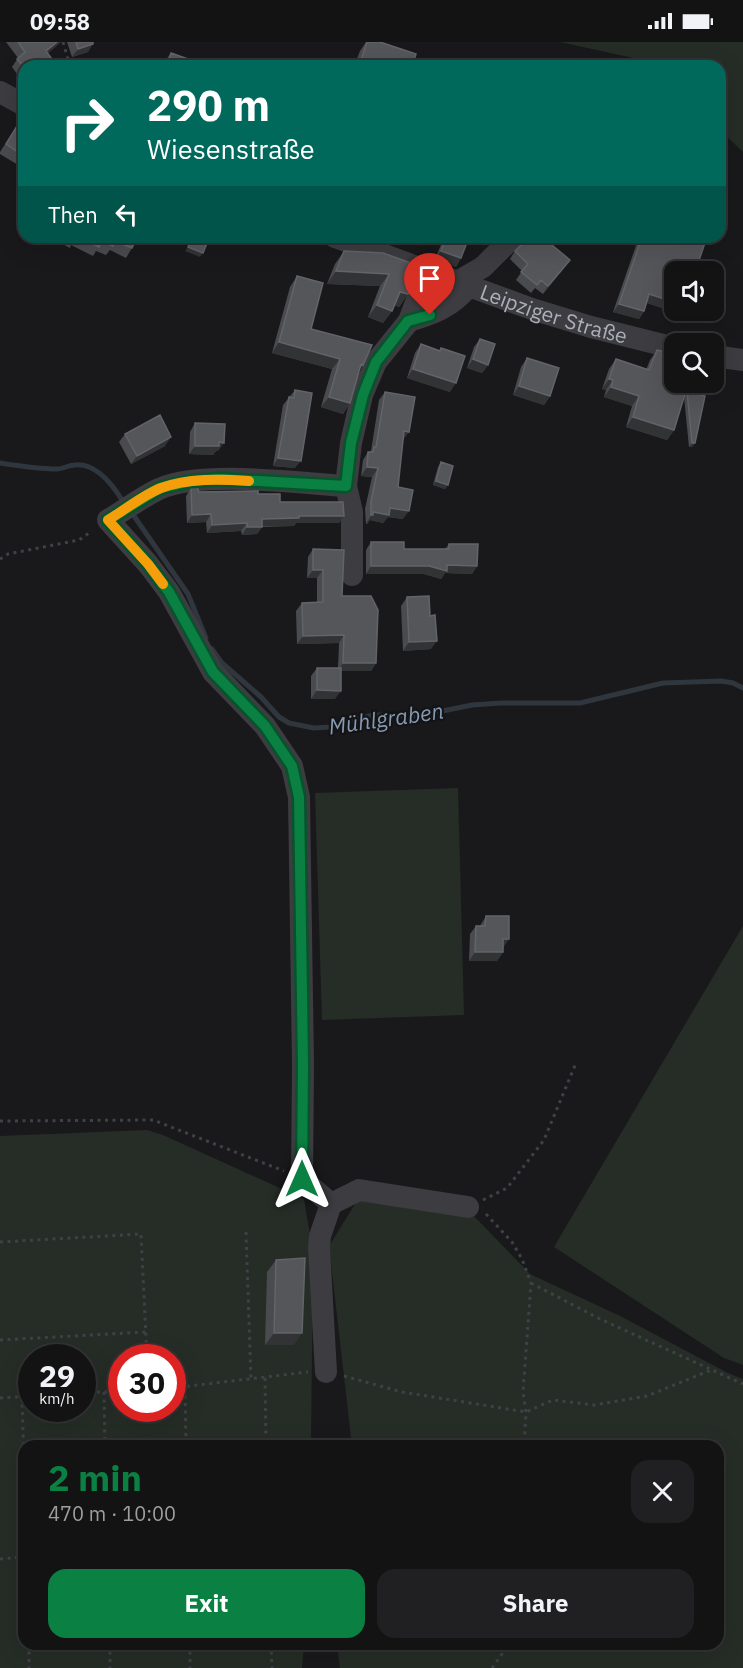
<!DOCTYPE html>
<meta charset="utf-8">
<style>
:root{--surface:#131314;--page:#202022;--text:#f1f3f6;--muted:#9d9ea0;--line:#323234;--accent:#0b8043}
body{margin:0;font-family:"IBM Plex Sans",sans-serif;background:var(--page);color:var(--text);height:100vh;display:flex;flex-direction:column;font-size:22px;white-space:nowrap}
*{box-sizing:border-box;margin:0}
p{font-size:20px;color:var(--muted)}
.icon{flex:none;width:33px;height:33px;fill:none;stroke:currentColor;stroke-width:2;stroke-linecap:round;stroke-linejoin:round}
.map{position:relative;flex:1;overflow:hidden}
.panel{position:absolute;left:18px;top:1398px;width:706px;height:210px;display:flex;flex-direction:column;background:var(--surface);border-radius:18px;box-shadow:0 6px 24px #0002,0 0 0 2px var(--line)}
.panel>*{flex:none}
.banner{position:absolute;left:18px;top:18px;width:708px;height:183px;border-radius:18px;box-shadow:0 6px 24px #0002,0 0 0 2px var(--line);background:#00695c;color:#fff;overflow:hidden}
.controls{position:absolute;left:664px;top:219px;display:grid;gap:12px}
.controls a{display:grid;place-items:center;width:60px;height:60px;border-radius:12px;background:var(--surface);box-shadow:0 6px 24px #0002,0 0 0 2px var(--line);font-size:30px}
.speed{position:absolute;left:18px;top:1302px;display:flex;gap:12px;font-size:30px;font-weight:700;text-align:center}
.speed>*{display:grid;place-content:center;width:78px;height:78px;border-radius:50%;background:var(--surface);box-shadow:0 6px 24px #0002,0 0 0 2px var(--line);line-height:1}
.speed small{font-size:15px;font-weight:400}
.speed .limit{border:9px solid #d22;background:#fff;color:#111}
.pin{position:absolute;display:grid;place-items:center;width:51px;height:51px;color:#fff;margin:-62px -26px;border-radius:50% 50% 50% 0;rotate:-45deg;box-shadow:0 0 6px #0007}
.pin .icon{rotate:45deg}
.me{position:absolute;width:66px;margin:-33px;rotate:0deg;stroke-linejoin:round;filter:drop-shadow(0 0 4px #0008)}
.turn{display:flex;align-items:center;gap:21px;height:126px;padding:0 30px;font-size:27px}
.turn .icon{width:78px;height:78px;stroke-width:2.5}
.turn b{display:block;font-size:42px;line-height:51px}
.then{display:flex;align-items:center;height:57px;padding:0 30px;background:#0003;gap:12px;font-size:22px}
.round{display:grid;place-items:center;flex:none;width:63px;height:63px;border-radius:18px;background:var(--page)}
.head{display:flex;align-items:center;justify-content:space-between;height:102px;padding:0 30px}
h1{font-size:36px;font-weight:700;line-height:45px;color:var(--accent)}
.primary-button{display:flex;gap:12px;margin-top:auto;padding:12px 30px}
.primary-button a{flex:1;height:69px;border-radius:18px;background:var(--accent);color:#fff;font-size:24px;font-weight:700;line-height:69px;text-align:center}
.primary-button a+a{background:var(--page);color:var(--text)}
.status{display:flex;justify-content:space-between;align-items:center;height:42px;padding:0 30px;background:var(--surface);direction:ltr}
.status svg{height:16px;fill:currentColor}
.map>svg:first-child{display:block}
.green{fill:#252d26;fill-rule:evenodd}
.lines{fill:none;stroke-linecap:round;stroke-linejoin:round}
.stream{stroke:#2f363e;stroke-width:5}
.path{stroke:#404146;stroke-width:3;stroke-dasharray:3 4.5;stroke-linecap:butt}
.minor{stroke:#3c3c41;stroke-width:22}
.wall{fill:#4a4b4f}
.shaded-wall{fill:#323335}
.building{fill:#55565a;stroke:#626469;stroke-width:1.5}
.route-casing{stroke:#07532c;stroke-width:15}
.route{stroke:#0b8043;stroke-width:10}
.slow{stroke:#f59e0b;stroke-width:10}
.labels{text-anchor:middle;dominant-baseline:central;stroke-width:4.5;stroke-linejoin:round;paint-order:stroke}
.street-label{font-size:21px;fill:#acafb9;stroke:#141416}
.water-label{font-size:22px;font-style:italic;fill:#869ab1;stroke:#141416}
</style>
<div class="status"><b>09:58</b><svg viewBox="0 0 49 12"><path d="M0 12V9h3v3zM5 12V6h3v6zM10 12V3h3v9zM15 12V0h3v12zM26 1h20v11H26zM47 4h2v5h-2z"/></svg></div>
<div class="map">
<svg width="743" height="1626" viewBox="0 0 743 1626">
<rect width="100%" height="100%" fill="#19191b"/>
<path class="green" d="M560 0H743V110L720 88V24H653L647 19Z
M458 746 464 973 322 978 315 751Z
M743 884V1323L724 1316 554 1205Z
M147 1088 163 1093 304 1157 313 1211 311 1404H24V1602H304L302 1626H0V1094ZM32 1316H82V1366H32ZM122 1316H172V1366H122Z
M360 1154 469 1169 530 1232 620 1274 728 1331 743 1337V1626H340L337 1602H718V1404H352L329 1204Z"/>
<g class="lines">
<path class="stream" d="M0 421C19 424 38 427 57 427 63 427 69 423 75 423 96 421 112 442 122 458
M134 474 188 552 206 596
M212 607 222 621 261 655 279 675 289 681 314 686 330 685 373 673 418 674 472 663 501 661H580L663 641 721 639 733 641 743 646"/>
<path class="path" d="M63 0 70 24
M0 517 8 512 79 498 92 489
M0 1079 153 1078 284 1129
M483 1158 507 1146 544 1098 576 1021
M486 1172 512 1200 522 1217 531 1241 523 1350 526 1370 524 1404
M246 1190 251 1338
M0 1200 141 1192 147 1316
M531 1241 600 1277 743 1342
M0 1298 146 1290
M344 1334 402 1350 526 1370 553 1358 594 1363 647 1354 711 1328
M265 1336 266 1404
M172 1346 308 1330
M185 1346 186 1404
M104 1350 105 1404
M82 1351 122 1349
M22 1355 24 1424
M0 1356 32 1354
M0 1517 24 1515
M29 1602V1626
M110 1602V1626
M190 1602V1626
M271 1602 272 1626
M492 1626 502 1612 503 1602"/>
<g class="minor">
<path d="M0 50 24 63"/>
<path id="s1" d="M335 195 532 267 591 285 675 306"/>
<path d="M457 240 483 225 513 195"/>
<path d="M409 279C433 272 452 265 468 245"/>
<path d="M714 314 743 318"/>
<path d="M352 533V470L346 444 351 401 362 353 376 320 409 279 428 229"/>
<path d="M331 1162 302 1137 303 1022 299 755 292 724 265 684 213 630 169 550 148 522 108 478C125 468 142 455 159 447 202 428 298 441 346 444"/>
<path d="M326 1330 319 1206 320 1194 331 1162 359 1148 468 1165"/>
</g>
</g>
<path class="wall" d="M6 0H61L48 11 24 24V33L20 36 12 25 18 16Z
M67 0H93L88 10 72 15Z
M366 0H380L412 24H354L360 9Z
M171 11 208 24H163L165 19Z
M20 79 24 82V131L21 129 23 126 0 112V110Z
M49 195H137L132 206 126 216 110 208 106 213 96 209 93 214 71 203 70 206Z
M432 195H469L461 216 456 225 435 217 443 198Z
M526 195H560L552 204 564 226 543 252 535 246 531 251 516 238 522 229 510 217 515 209 524 201Z
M639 195H706L675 230 690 280 667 274 668 268 647 261 644 269 639 277 613 270Z
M344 209 383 211 408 252 399 265 394 263 392 269 383 281 368 275 380 244 327 242 335 222Z
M297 234 311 287 363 323 360 327 350 361 343 372 321 365 332 327 272 311 290 245Z
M480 297 488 323 482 331 467 326 474 305Z
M421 302 440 309 441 306 450 350 407 336 415 311Z
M657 308 675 340 685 352 687 349 695 401 692 405H689L684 355 674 388 667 398 626 385 632 364 604 355 606 348 602 347 609 327 616 317 646 328 650 318Z
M527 316 550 354 544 363 513 353 521 325Z
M295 348V426L273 424 283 363Z
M385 350 403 398 398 445 403 477 388 475 383 481 370 478 367 482H366L365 467 372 435 361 434 363 418 368 410 371 409 379 358Z
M195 381 218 409H216L213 413 189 412 190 390Z
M125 392 165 404 131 422 119 400Z
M441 420 448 443 445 447 433 443 438 425Z
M191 446 199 450 258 452 280 460 344 474 339 481H296L294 484 262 485 257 492 242 493 241 489 207 491 206 480 187 481 186 454Z
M371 500 404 507H445L449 502 477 524 472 532 445 531 441 537 424 532H366V508Z
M313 507 342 554 376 621 371 629H341L335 657H311V634L317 626H338L339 601 297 602 296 569 302 561H317V536H307L308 515Z
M407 555 431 607 403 609 401 564Z
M486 874 503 906V910L497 919H469L470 892 476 884H480Z
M276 1218 294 1303H265L267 1230Z"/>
<path class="shaded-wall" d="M57 0H61L41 17 46 9Z
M93 2 88 10 72 15 78 7Z
M432 195H445L443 198Z
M188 205 203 211 200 215 185 209Z
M441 209 461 216 456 225 435 217Z
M570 218 564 226 543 252 548 244Z
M336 229 389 232 380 244 327 242Z
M400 250 408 252 399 265 391 262Z
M649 252 674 260 668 268 644 260Z
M619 262 644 269 639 277 613 270Z
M377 263 392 269 383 281 368 275Z
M672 266 675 267V268H681L695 272 690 280 667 274Z
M279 300 340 317 332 327 272 311Z
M473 317 488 323 482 331 467 326Z
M413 327 456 341 450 350 407 336Z
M609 337 613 338 606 348 602 347Z
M519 344 550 354 544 363 513 353Z
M611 345 639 354 632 364 604 355Z
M329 355 350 361 343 372 321 365Z
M633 375 674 388 667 398 626 385Z
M404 389 409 390 403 398Z
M171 395 165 404 131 422 137 414Z
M219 400 224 401 218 409H216L213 413 189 412 195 404Z
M692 401H695L692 405H689Z
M278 416 301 419 295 426 273 424Z
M367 425 378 426 372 435 361 434Z
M436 439 448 443 445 447 433 443Z
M390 466 409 469 403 477 388 475 383 481 370 478 367 482H366L373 470Z
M211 472 206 480 187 481 192 473Z
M299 474H344L339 481H296L294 484H257L262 477Z
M247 481 241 489 207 491 212 483Z
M247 485H262L257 492 242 493Z
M447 523 477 524 472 532 445 531 441 537 424 532H366L371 524Z
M313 528H323L317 536H307Z
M344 593 339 601 297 602 303 594Z
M437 599 431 607 403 609 409 600Z
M343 621H376L371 629H338Z
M317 648 341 649 335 657H311Z
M503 897H509L503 906Z
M475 910H503L497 919H469Z
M274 1291H302L294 1303H265Z"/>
<path class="building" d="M18 0H57L46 9 57 24H24V25L17 17 25 10Z
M76 0H93V2L78 7Z
M367 0H380L416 12 412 24H359Z
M171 11 208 24H167Z
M20 79 24 82V114L6 102Z
M79 195H137L132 206 115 199 113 204 102 199 99 205Z
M192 195H199L208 199 203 211 188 205Z
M447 195H469L461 216 441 209Z
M529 195H559L552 203 570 218 548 244 541 238 537 243 521 230 528 222 515 209Z
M642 195H707L695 230H675V267L672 266 674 260 649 252 644 269 619 262Z
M344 209 383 211 419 224 408 252 400 250 392 269 377 263 389 232 336 229Z
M297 234 323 241 311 287 372 303 363 323 361 322 350 361 329 355 340 317 279 300Z
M681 268H696L695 272Z
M480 297 495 302 488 323 473 317Z
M421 302 440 309 441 306 465 314 456 341 413 327Z
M657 308 675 312V340H681L688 342 674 388 633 375 639 354 611 345 613 338 609 337 616 317 649 328Z
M527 316 559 326 550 354 519 344Z
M295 348 312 351 301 419 278 416 289 355 294 356Z
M687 349 705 354 695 401H692Z
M385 350 415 355 409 390 404 389 398 445 413 448 409 469 390 466 389 473 373 470V473H371V459L378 426 367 425 368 410H373L374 405H376Z
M160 373 171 395 137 414 125 392Z
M195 381 225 382 224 401 219 400V404H195Z
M441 420 453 424 448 443 436 439Z
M197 445 199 450 258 449V452H280V460H343L344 474H299V476L262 477V485H247V481L212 483 211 472 192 473 191 446Z
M371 500H404V507H449V502H478L477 524 447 523V529L429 524H371Z
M313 507 344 508 342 554H371L378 568 376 621H343L344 593 303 594 302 561 323 560V528H313Z
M429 554 430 574 435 573 437 599 409 600 407 555Z
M317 626H341V649L317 648Z
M486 874H509V897H503V910H475L476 884H485Z
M305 1216 302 1291H274L276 1218Z"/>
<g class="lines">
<g class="route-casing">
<path id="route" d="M302 1137 303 1022 299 755 292 724 265 684 213 630 169 550 148 522 108 478 160 446 191 439 221 437 346 444 351 401 363 353 376 320 408 279 430 273"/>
</g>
<use href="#route" class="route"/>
<path class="slow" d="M163 542 148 522 108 478C125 468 143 453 161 446 188 436 220 437 249 439"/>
</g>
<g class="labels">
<g class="street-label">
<text stroke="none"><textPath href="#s1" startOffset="232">Leipziger Straße</textPath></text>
</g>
<g class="water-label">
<text transform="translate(386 676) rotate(-8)">Mühlgraben</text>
</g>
</g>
</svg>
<div class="controls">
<a><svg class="icon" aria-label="sound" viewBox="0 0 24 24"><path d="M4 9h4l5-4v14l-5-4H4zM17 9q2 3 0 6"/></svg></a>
<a><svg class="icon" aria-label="search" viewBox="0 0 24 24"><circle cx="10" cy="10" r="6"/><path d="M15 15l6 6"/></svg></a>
</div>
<div class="speed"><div>29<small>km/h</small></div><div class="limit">30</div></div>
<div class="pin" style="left:430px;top:273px;background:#d93025"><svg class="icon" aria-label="arrive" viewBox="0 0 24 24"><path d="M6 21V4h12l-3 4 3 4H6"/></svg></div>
<svg class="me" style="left:302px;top:1137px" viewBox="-20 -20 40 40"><path d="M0-17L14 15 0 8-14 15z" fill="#0b8043" stroke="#fff" stroke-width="4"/></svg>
<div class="banner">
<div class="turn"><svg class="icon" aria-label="right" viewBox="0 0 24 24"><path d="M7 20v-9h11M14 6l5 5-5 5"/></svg><div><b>290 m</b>Wiesenstraße</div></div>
<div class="then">Then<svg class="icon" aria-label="left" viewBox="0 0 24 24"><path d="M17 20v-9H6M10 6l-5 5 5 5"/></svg></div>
</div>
<section class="panel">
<div class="head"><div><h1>2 min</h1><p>470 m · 10:00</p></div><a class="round"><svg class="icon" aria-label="close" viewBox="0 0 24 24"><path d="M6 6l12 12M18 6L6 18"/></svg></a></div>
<div class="primary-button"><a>Exit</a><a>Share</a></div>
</section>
</div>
